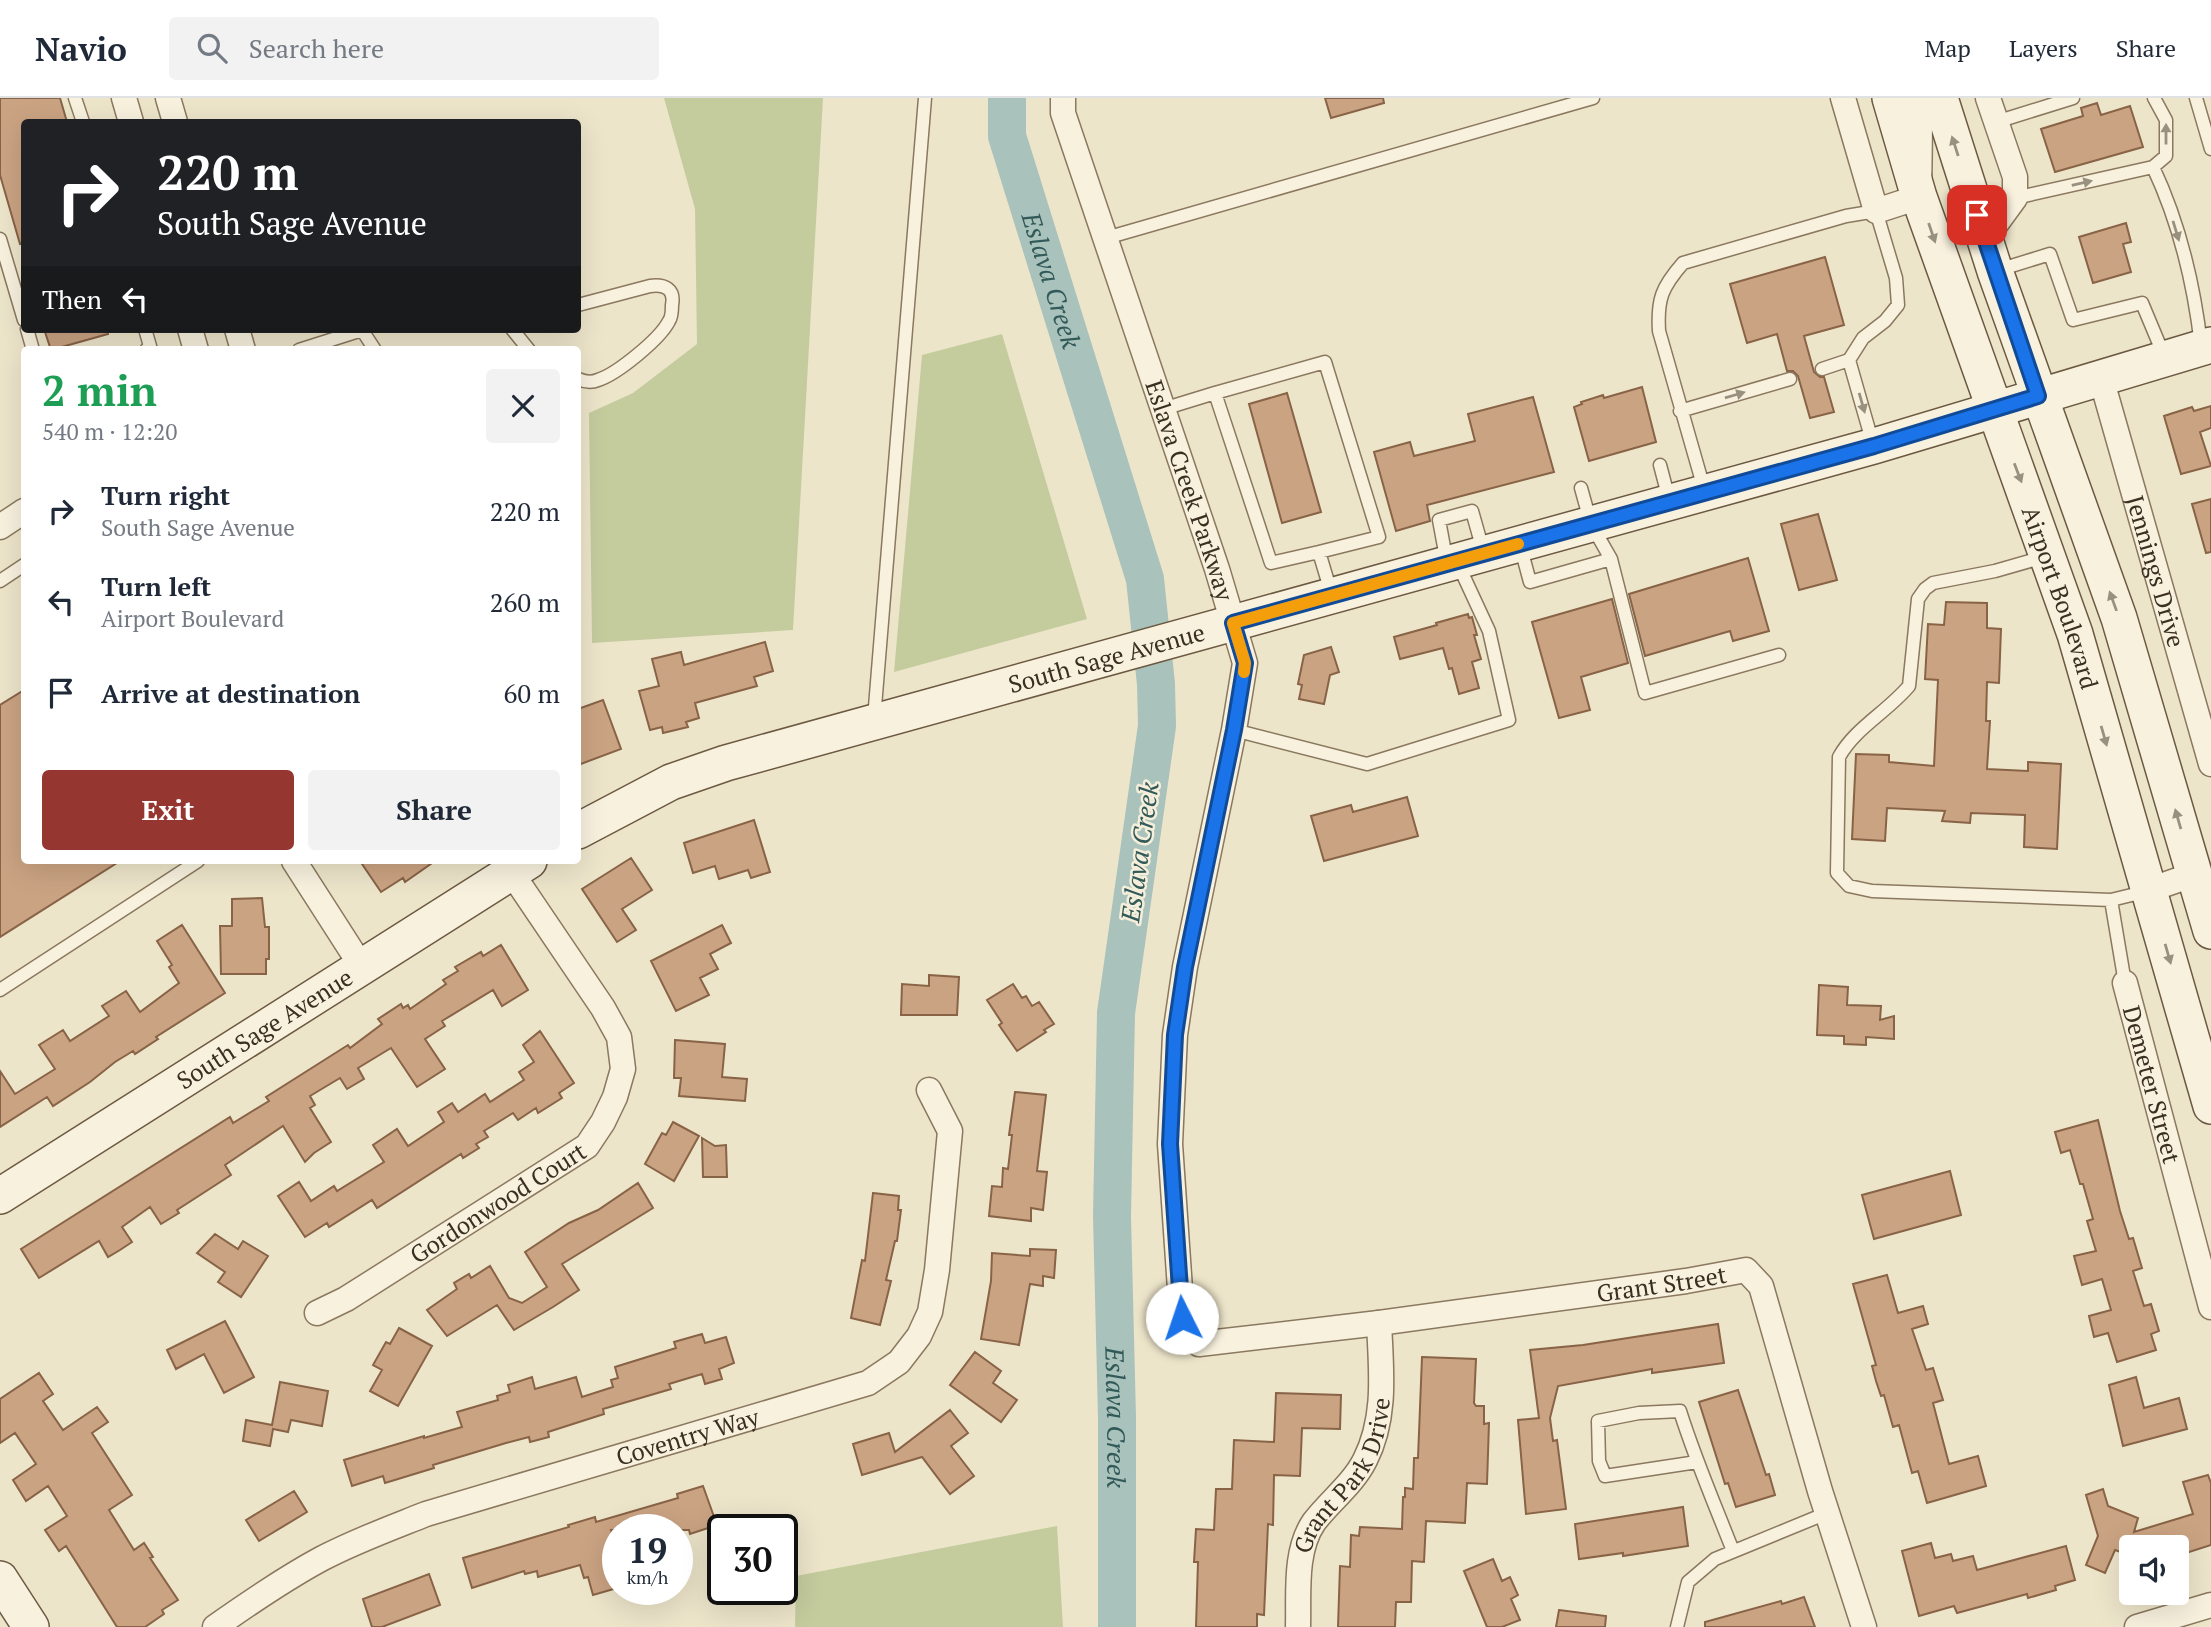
<!DOCTYPE html>
<meta charset="utf-8">
<style>
:root{--surface:#fff;--page:#f2f2f3;--text:#1f2937;--muted:#747a83;--line:#e0e1e3;--accent:#963631}
body{margin:0;font-family:"PT Serif",serif;background:var(--page);color:var(--text);height:100vh;display:flex;flex-direction:column;font-size:26px;white-space:nowrap}
*{box-sizing:border-box;margin:0}
p{font-size:23px;color:var(--muted)}
.icon{flex:none;width:38px;height:38px;fill:none;stroke:currentColor;stroke-width:2;stroke-linecap:round;stroke-linejoin:round}
.map{position:relative;flex:1;overflow:hidden}
.drawer{position:absolute;left:21px;top:248px;width:560px;height:518px;display:flex;flex-direction:column;background:var(--surface);border-radius:7px;box-shadow:0 7px 28px #0002}
.drawer>*{flex:none}
.guide{position:absolute;left:21px;top:21px;width:560px;height:214px;border-radius:7px;box-shadow:0 7px 28px #0002;background:#202124;color:#fff;overflow:hidden}
.buttons{position:absolute;left:2119px;top:1437px;display:grid;gap:14px}
.buttons a{display:grid;place-items:center;width:70px;height:70px;border-radius:7px;background:var(--surface);box-shadow:0 7px 28px #0002;font-size:35px}
.speed{position:absolute;left:602px;top:1416px;display:flex;gap:14px;font-size:35px;font-weight:700;text-align:center}
.speed>*{display:grid;place-content:center;width:91px;height:91px;border-radius:50%;background:var(--surface);box-shadow:0 7px 28px #0002;line-height:1}
.speed small{font-size:18px;font-weight:400}
.speed .limit{border:4px solid #111;border-radius:10px;background:#fff;color:#111}
.pin{position:absolute;display:grid;place-items:center;width:60px;height:60px;color:#fff;margin:-30px;border-radius:14px;box-shadow:0 4px 10px #0006}
.me{position:absolute;width:77px;margin:-38px;rotate:356deg;stroke-linejoin:round;filter:drop-shadow(0 0 5px #0008)}
.turn{display:flex;align-items:center;gap:24px;height:147px;padding:0 21px;font-size:32px}
.turn .icon{width:91px;height:91px;stroke-width:2.5}
.turn b{display:block;font-size:49px;line-height:60px}
.then{display:flex;align-items:center;height:66px;padding:0 21px;background:#0003;gap:14px;font-size:26px}
.round{display:grid;place-items:center;flex:none;width:74px;height:74px;border-radius:7px;background:var(--page)}
.overview{display:flex;align-items:center;justify-content:space-between;height:119px;padding:0 21px}
h1{font-size:42px;font-weight:800;line-height:52px;color:#1e9e55}
.cta{display:flex;gap:14px;margin-top:auto;padding:14px 21px}
.cta a{flex:1;height:80px;border-radius:7px;background:var(--accent);color:#fff;font-size:28px;font-weight:800;line-height:80px;text-align:center}
.cta a+a{background:var(--page);color:var(--text)}
ul{padding:0;list-style:none}
li{display:flex;align-items:center;gap:21px;height:91px;padding:0 21px}
li div{flex:1}
li b{display:block;font-size:26px}
li em{font-style:normal}
header{display:flex;align-items:center;gap:42px;box-sizing:border-box;height:98px;padding:0 35px;background:var(--surface);border-bottom:2px solid var(--line)}
header strong{font-size:33px}
nav{display:flex;gap:38px;margin-inline-start:auto;font-size:24px}
.search{width:490px;height:63px;background:var(--page);display:flex;align-items:center;gap:18px;box-sizing:border-box;padding:0 24px;border-radius:7px;color:var(--muted);font-size:26px}
.map>svg:first-child{display:block}
.green{fill:#c4cc9e}
.lines{fill:none;stroke-linecap:round;stroke-linejoin:round}
.river{stroke:#aac2bc;stroke-width:38}
.building{fill:#caa382;stroke:#886346;stroke-width:2}
.lane-casing{stroke:#8a785f;stroke-width:15}
.street-casing{stroke:#8a785f;stroke-width:27}
.secondary-casing{stroke:#6c5942;stroke-width:38}
.lane{stroke:#f8f1de;stroke-width:12}
.street{stroke:#f8f1de;stroke-width:24}
.secondary{stroke:#f8f1de;stroke-width:35}
.oneway{fill:#9a9080}
.route-casing{stroke:#114b97;stroke-width:18}
.route{stroke:#1a73e8;stroke-width:12}
.slow{stroke:#f59e0b;stroke-width:12}
.labels{text-anchor:middle;dominant-baseline:central;stroke-width:5;stroke-linejoin:round;paint-order:stroke}
.street-label{font-size:24px;fill:#3b2f22;stroke:#f5eeda}
.water-label{font-size:26px;font-style:italic;fill:#325a59;stroke:#f5eeda}
</style>
<header>
<strong>Navio</strong>
<div class="search"><svg class="icon" aria-label="search" viewBox="0 0 24 24"><circle cx="10" cy="10" r="6"/><path d="M15 15l6 6"/></svg>Search here</div>
<nav><a>Map</a><a>Layers</a><a>Share</a></nav>
</header>
<div class="map">
<svg width="2211" height="1529" viewBox="0 0 2211 1529">
<rect width="100%" height="100%" fill="#ede5ca"/>
<path class="green" d="M664 0H823L793 532 592 545 589 315 633 295 697 246 695 111Z
M1002 236 1087 521 894 574 922 257Z
M1057 1428 1063 1529H795L796 1478Z"/>
<g class="lines">
<path class="river" id="s1" d="M1007 0V38L1145 481 1156 586 1157 628 1116 915 1112 1118 1117 1319V1529"/>
</g>
<path class="building" d="M0 0H60L67 24H24V145L20 146 0 77Z
M1325 0H1383L1384 5 1331 20Z
M2097 5 2101 17 2130 8 2143 49 2055 74 2041 31 2083 18 2081 10Z
M2126 125 2131 144 2123 146 2131 174 2093 185 2079 139Z
M1825 159 1844 227 1804 238 1814 274 1820 279H1824L1834 314 1810 320 1798 278 1793 273H1787L1777 236 1747 245 1730 186Z
M44 231H107L108 236 51 252Z
M1642 289 1656 344 1589 363 1574 309 1582 306 1581 304 1603 297 1604 300Z
M1287 295 1321 414 1282 425 1249 306Z
M1533 299 1554 374 1427 407 1430 423 1396 433 1374 354 1410 344 1414 358 1475 343 1468 316Z
M2211 308V330L2200 334 2211 368 2181 376 2164 318 2192 309 2194 313Z
M2211 401V454L2206 455 2192 406Z
M1818 416 1837 482 1799 492 1781 426Z
M1748 460 1769 533 1733 543 1730 533 1645 558 1629 496Z
M1612 501 1628 565 1581 579 1590 612 1559 620 1532 524Z
M1946 504 1987 505V530L2001 531 1999 585 1987 584 1986 623H1990L1987 671 2028 673V664L2061 666 2057 751 2024 749 2025 717 1971 715 1970 725 1942 723 1945 713 1887 710 1885 743 1852 741 1856 656 1889 657V664L1934 668 1938 582 1925 581 1928 526 1944 527Z
M1468 516 1469 520 1472 519 1477 537H1474L1481 561 1472 564 1479 590 1459 596 1452 570 1449 571 1443 550 1400 561 1394 539 1437 527 1436 525Z
M765 544 773 573 754 579 757 588 695 605 699 620 686 624 688 629 663 635 662 629 650 632 639 593 659 588 652 561 681 554 684 567Z
M1331 549 1339 574 1330 577 1324 606 1299 601 1302 587 1298 586 1304 557Z
M24 592V763H120L0 839V607Z
M603 602 621 651 578 667V611Z
M1407 699 1418 738 1324 763 1311 718 1351 707 1353 714Z
M754 722 770 774 751 780 748 772 719 781 715 768 693 775 684 745Z
M631 760 652 792 622 811 636 832 617 844 582 791Z
M360 763H435L405 784 403 780 381 794Z
M262 800 265 829H269V861H266V876H221L220 828H232V801Z
M182 827 225 895 156 939 158 941 135 956 133 953 115 964 90 984 53 1008 47 999 0 1029V973L15 996 55 971 39 947 63 932 70 943 109 918 102 908 126 893 140 914 179 885 169 869 172 867 157 843Z
M722 827 731 845 710 856 718 871 700 880 709 897 676 913 651 863Z
M501 847 528 892 502 908 493 892 442 923 445 928 425 941 445 971 417 989 391 950 358 970 364 981 347 991 340 980 310 998 315 1007 310 1010 331 1044 314 1055 305 1064 283 1028 225 1067 231 1077 177 1112 179 1115 161 1126 150 1109 122 1129 132 1144 120 1152 108 1159 99 1143 39 1180 21 1151 230 1019 233 1025 269 1003 266 999 348 947 350 950 382 926 378 921 401 906 403 910 408 907 410 911 446 886 443 882 458 873 455 869 481 854 483 858Z
M929 877 959 879 957 917H901L902 886 929 888Z
M1013 886 1022 900 1026 898 1032 908 1039 904 1054 926 1044 932 1046 934 1017 953 999 927 1002 925 987 902Z
M1819 887 1848 889 1847 907 1881 908 1880 922 1894 918V941L1866 939V947L1844 946V938L1817 937Z
M540 933 574 985 559 995 562 1000 538 1015 536 1010 518 1022 513 1015 484 1033 488 1039 476 1046 479 1050 463 1060 461 1056 377 1110 372 1102 329 1129 327 1125 305 1139 278 1098 299 1084 311 1103 334 1088 337 1093 384 1064 373 1047 397 1031 408 1048 444 1024 438 1014 452 1005 458 1014 485 996 490 1004 524 982 519 974 534 964 523 947Z
M675 942 725 946 722 979 747 981 745 1003 679 998 681 980H674Z
M1015 994 1046 997 1037 1073 1047 1074 1043 1112 1031 1110V1123L989 1118 992 1088 1002 1089 1003 1070 1008 1071 1012 1037H1009Z
M2098 1022 2120 1113 2129 1141 2133 1140 2142 1170 2133 1173 2144 1208 2151 1206 2159 1233 2151 1236 2156 1252 2117 1264 2108 1235 2094 1239 2089 1218 2111 1212 2102 1181 2082 1187 2074 1158 2096 1153 2087 1123 2093 1121 2083 1086H2080L2070 1052 2061 1055 2055 1034Z
M673 1024 699 1038 674 1083 645 1066 662 1035 666 1037Z
M702 1040 715 1048 726 1047 727 1079H703Z
M1950 1073 1961 1117 1874 1141 1862 1097Z
M638 1085 653 1110 562 1166 579 1192 553 1209 514 1232 497 1207 447 1238 427 1212 457 1191 454 1185 469 1176 471 1180 490 1168 509 1200 522 1205 547 1189 525 1154 569 1125 598 1112Z
M873 1095 899 1098 898 1112H901L897 1143H895L886 1182 891 1183 880 1227 851 1220 862 1162 865 1163Z
M215 1136 238 1151 243 1143 268 1158 241 1199 218 1184 225 1174 197 1155Z
M1030 1151 1056 1152 1054 1180 1043 1178V1188L1030 1186 1019 1247 981 1241 991 1183 992 1155 1030 1158Z
M1887 1177 1898 1215 1923 1208 1928 1226 1912 1231 1926 1272 1933 1270 1943 1302 1933 1305 1949 1366 1978 1358 1986 1388 1927 1405 1918 1373 1912 1375 1899 1327 1893 1329 1884 1297 1881 1298 1876 1283 1872 1268 1876 1267 1853 1186Z
M225 1223 254 1279 224 1295 204 1256 176 1271 167 1252Z
M1718 1226 1724 1265 1652 1275V1271L1558 1288 1550 1320 1553 1343 1557 1342 1566 1411 1526 1416 1518 1322 1539 1320 1530 1252 1583 1247Z
M399 1230 432 1248 398 1308 370 1293 382 1272 373 1267 386 1244 390 1246Z
M702 1236 705 1245 726 1239 734 1265 719 1271 722 1281 705 1286 702 1276 669 1286 671 1291 603 1311 604 1316 548 1334 549 1339 530 1344 529 1339 506 1345 433 1367 434 1370 385 1385 383 1378 352 1388 344 1362 424 1338V1340L462 1329 457 1314 498 1302 497 1298 510 1294 508 1287 532 1279 535 1291 576 1279 582 1299 613 1289 611 1282 618 1280 615 1269 676 1250 674 1244Z
M975 1254 1001 1273 993 1285 1017 1302 1001 1324 950 1287Z
M1422 1259 1476 1261 1474 1305 1476 1308H1484V1326L1489 1325 1487 1386 1467 1385 1465 1425 1426 1423 1424 1464 1412 1463 1411 1504H1396L1395 1529H1338L1340 1468 1350 1469 1351 1437 1359 1438 1360 1429 1402 1431 1403 1399H1405V1390L1413 1391 1414 1360H1418Z
M39 1275 53 1296 43 1303 63 1332 97 1309 108 1324 92 1335 132 1397 109 1412 134 1452 144 1445 153 1459 150 1460 178 1502 162 1512 164 1516 145 1529H117L66 1448 59 1453 45 1432 67 1418 48 1388 26 1403 13 1382 36 1366 15 1335 0 1345V1301Z
M2136 1279 2144 1310 2179 1300 2187 1331 2123 1348 2109 1287Z
M280 1284 328 1293 322 1328 291 1322 288 1334 273 1331 270 1348 243 1343 246 1322 272 1327Z
M1738 1292 1766 1377 1769 1376 1775 1397 1736 1409 1728 1385 1725 1386 1699 1304Z
M1276 1295 1341 1297 1340 1331 1302 1330 1300 1378 1274 1377 1273 1427 1268 1426 1264 1517 1257 1516V1529H1196L1198 1464H1194L1196 1431 1214 1432 1216 1391H1232L1234 1342 1274 1344Z
M950 1312 968 1335 951 1348 974 1378 950 1396 922 1359 862 1377 853 1346 889 1335 895 1354Z
M2208 1377 2211 1385V1447L2177 1458V1449H2132V1458L2115 1452 2105 1475 2086 1467 2098 1438 2086 1397 2103 1391 2108 1408 2138 1420 2134 1434 2193 1416 2183 1384Z
M703 1388 717 1427 690 1436 689 1432H611L618 1457 608 1460 617 1490 593 1497 588 1479 584 1480 580 1467 538 1479 537 1473 525 1476 524 1473 472 1490 463 1460 569 1429 568 1427 595 1419 596 1424 678 1400 677 1396Z
M294 1393 307 1414 259 1443 246 1422Z
M1683 1409 1688 1448 1623 1458V1455L1579 1461 1575 1426Z
M1931 1445 1935 1460 1951 1456 1953 1463 1973 1458 1977 1472 2066 1448 2075 1482 2055 1488 2056 1492 2028 1500 2027 1496 1957 1515 1954 1508 1919 1518 1902 1453Z
M1493 1461 1502 1483 1510 1479 1518 1497 1511 1501 1520 1522 1502 1529H1487L1464 1473Z
M429 1476 440 1507 382 1529H372L363 1501Z
M1804 1499 1815 1529H1705V1524L1781 1503 1782 1506Z
M1559 1512 1606 1518 1605 1529H1556Z"/>
<g class="lines">
<g class="lane-casing">
<path id="lane" d="M75 0 83 24
M2196 0 2211 51
M1996 24 2073 0
M2153 69C2179 124 2194 187 2201 247
M2015 100 2153 69 2166 58V22L2154 0
M1106 140 1593 0
M0 141 24 222
M1995 173 2050 156 2073 222 2142 205 2165 260
M578 207 650 188C665 186 675 191 672 207 672 212 672 219 669 223 660 241 617 276 598 282 591 285 585 284 578 281
M27 231 33 252
M145 231 150 248 146 252
M512 231 529 252
M299 252 362 232 375 252
M1849 262 1873 346
M1163 311 1215 295
M1680 313 1790 281
M1660 367 1669 401
M1581 390 1591 426 1611 461 1645 595 1779 557
M1705 394 1659 233C1657 201 1662 189 1683 165L1846 118 1876 113 1896 180 1898 207 1885 223 1863 240 1849 262 1822 271
M1520 447 1530 484 1611 461
M1319 454 1271 465 1215 295 1325 264 1379 439 1319 454 1331 494
M2044 459 1995 473 1933 485 1925 491 1918 501 1909 588C1887 614 1855 630 1839 659L1837 775 1849 788 1872 793 2111 802
M1447 465 1439 422 1472 413 1483 452
M0 483 24 467
M874 621 925 0
M1234 632 1367 666 1509 622 1489 533 1458 466
M2125 885 2111 802 2148 793
M0 892 198 763
M1697 1364 1605 1378 1599 1363 1598 1323 1639 1315 1680 1313C1695 1361 1715 1407 1733 1453
M1677 1529 1688 1484 1715 1461 1827 1415"/>
</g>
<g class="street-casing">
<g id="street">
<path d="M124 0 131 24"/>
<path d="M168 0 175 24"/>
<path id="s2" d="M1063 0V15L1217 471 1245 565 1234 632 1185 869 1175 937 1170 1046 1182 1220 1199 1246 1379 1225 1686 1183 1746 1172 1761 1188 1820 1393 1864 1529"/>
<path d="M1843 0 1876 113 1919 99 1920 28 1912 0"/>
<path d="M1985 141 2015 100V79L1988 0"/>
<path d="M190 231 196 252"/>
<path d="M237 231 243 252"/>
<path id="s3" d="M2101 280 2211 666"/>
<path d="M0 429 24 413"/>
<path d="M294 763 362 869"/>
<path d="M2149 792 2195 776"/>
<path id="s4" d="M2125 885 2211 1209"/>
<path id="s5" d="M317 1215 346 1201 587 1048 603 1024 615 999 623 971 619 939 603 910 511 774"/>
<path id="s6" d="M215 1529C249 1505 284 1481 321 1461 355 1443 391 1430 426 1416L868 1285 899 1264 919 1238 930 1214 937 1172 950 1033 929 992"/>
<path id="s7" d="M1298 1529C1299 1496 1294 1453 1314 1424 1330 1403 1353 1386 1365 1362 1387 1319 1381 1271 1379 1225"/>
<path d="M2137 1529 2211 1507"/>
</g>
</g>
<g class="secondary-casing">
<g id="secondary">
<path id="s8" d="M1890 0 1919 99 2075 536 2211 1008"/>
<path d="M1940 0 1995 173 2119 520 2211 833"/>
<path id="s9" d="M578 733 671 684 726 665 1874 348 2211 247"/>
<path id="s10" d="M0 1098 529 763"/>
<path d="M0 1481 31 1529"/>
</g>
</g>
<use href="#lane" class="lane"/>
<use href="#street" class="street"/>
<use href="#secondary" class="secondary"/>
</g>
<defs><path id="oneway-solid" d="M-6-.8H1V-3.2L6.5 0L1 3.2V.8H-6Z" transform="scale(1.75)"/></defs>
<g class="oneway">
<use href="#oneway-solid" transform="translate(2166 36) rotate(-90)"/>
<use href="#oneway-solid" transform="translate(1955 48) rotate(-108)"/>
<use href="#oneway-solid" transform="translate(2082 85) rotate(-13)"/>
<use href="#oneway-solid" transform="translate(2176 133) rotate(73)"/>
<use href="#oneway-solid" transform="translate(1932 135) rotate(71)"/>
<use href="#oneway-solid" transform="translate(1735 297) rotate(-16)"/>
<use href="#oneway-solid" transform="translate(1862 305) rotate(74)"/>
<use href="#oneway-solid" transform="translate(2018 375) rotate(69)"/>
<use href="#oneway-solid" transform="translate(2113 503) rotate(-110)"/>
<use href="#oneway-solid" transform="translate(2104 638) rotate(74)"/>
<use href="#oneway-solid" transform="translate(2178 721) rotate(-106)"/>
<use href="#oneway-solid" transform="translate(2168 856) rotate(74)"/>
</g>
<g class="lines">
<g class="route-casing">
<path id="route" d="M1182 1220 1170 1046 1175 937 1185 869 1234 632 1245 565 1233 525 1874 348 2038 298 1977 117"/>
</g>
<use href="#route" class="route"/>
<path class="slow" d="M1244 574 1245 565 1233 525 1518 446"/>
</g>
<g class="labels">
<g class="street-label">
<text stroke="none"><textPath href="#s2" startOffset="413">Eslava Creek Parkway</textPath></text>
<text stroke="none"><textPath href="#s3" startOffset="201">Jennings Drive</textPath></text>
<text stroke="none"><textPath href="#s8" startOffset="528">Airport Boulevard</textPath></text>
<text stroke="none"><textPath href="#s9" startOffset="558">South Sage Avenue</textPath></text>
<text stroke="none"><textPath href="#s10" startOffset="313">South Sage Avenue</textPath></text>
<text stroke="none"><textPath href="#s4" startOffset="105">Demeter Street</textPath></text>
<text stroke="none"><textPath href="#s5" startOffset="212">Gordonwood Court</textPath></text>
<text stroke="none"><textPath href="#s2" startOffset="1754">Grant Street</textPath></text>
<text stroke="none"><textPath href="#s6" startOffset="513">Coventry Way</textPath></text>
<text stroke="none"><textPath href="#s7" startOffset="164">Grant Park Drive</textPath></text>
</g>
<g class="water-label">
<text stroke="none"><textPath href="#s1" startOffset="189">Eslava Creek</textPath></text>
<text transform="translate(1139 754) rotate(-82)">Eslava Creek</text>
<text stroke="none"><textPath href="#s1" startOffset="1344">Eslava Creek</textPath></text>
</g>
</g>
</svg>
<div class="buttons">
<a><svg class="icon" aria-label="sound" viewBox="0 0 24 24"><path d="M4 9h4l5-4v14l-5-4H4zM17 9q2 3 0 6"/></svg></a>
</div>
<div class="speed"><div>19<small>km/h</small></div><div class="limit">30</div></div>
<div class="pin" style="left:1977px;top:117px;background:#d93025"><svg class="icon" aria-label="arrive" viewBox="0 0 24 24"><path d="M6 21V4h12l-3 4 3 4H6"/></svg></div>
<svg class="me" style="left:1182px;top:1220px" viewBox="-20 -20 40 40"><circle r="19" fill="#fff"/><path d="M0-13L10 11 0 6-10 11z" fill="#1a73e8"/></svg>
<div class="guide">
<div class="turn"><svg class="icon" aria-label="right" viewBox="0 0 24 24"><path d="M7 20v-9h11M14 6l5 5-5 5"/></svg><div><b>220 m</b>South Sage Avenue</div></div>
<div class="then">Then<svg class="icon" aria-label="left" viewBox="0 0 24 24"><path d="M17 20v-9H6M10 6l-5 5 5 5"/></svg></div>
</div>
<section class="drawer">
<div class="overview"><div><h1>2 min</h1><p>540 m · 12:20</p></div><a class="round"><svg class="icon" aria-label="close" viewBox="0 0 24 24"><path d="M6 6l12 12M18 6L6 18"/></svg></a></div>
<ul>
<li><svg class="icon" aria-label="right" viewBox="0 0 24 24"><path d="M7 20v-9h11M14 6l5 5-5 5"/></svg><div><b>Turn right</b><p>South Sage Avenue</p></div><em>220 m</em></li>
<li><svg class="icon" aria-label="left" viewBox="0 0 24 24"><path d="M17 20v-9H6M10 6l-5 5 5 5"/></svg><div><b>Turn left</b><p>Airport Boulevard</p></div><em>260 m</em></li>
<li><svg class="icon" aria-label="arrive" viewBox="0 0 24 24"><path d="M6 21V4h12l-3 4 3 4H6"/></svg><div><b>Arrive at destination</b></div><em>60 m</em></li>
</ul>
<div class="cta"><a>Exit</a><a>Share</a></div>
</section>
</div>
